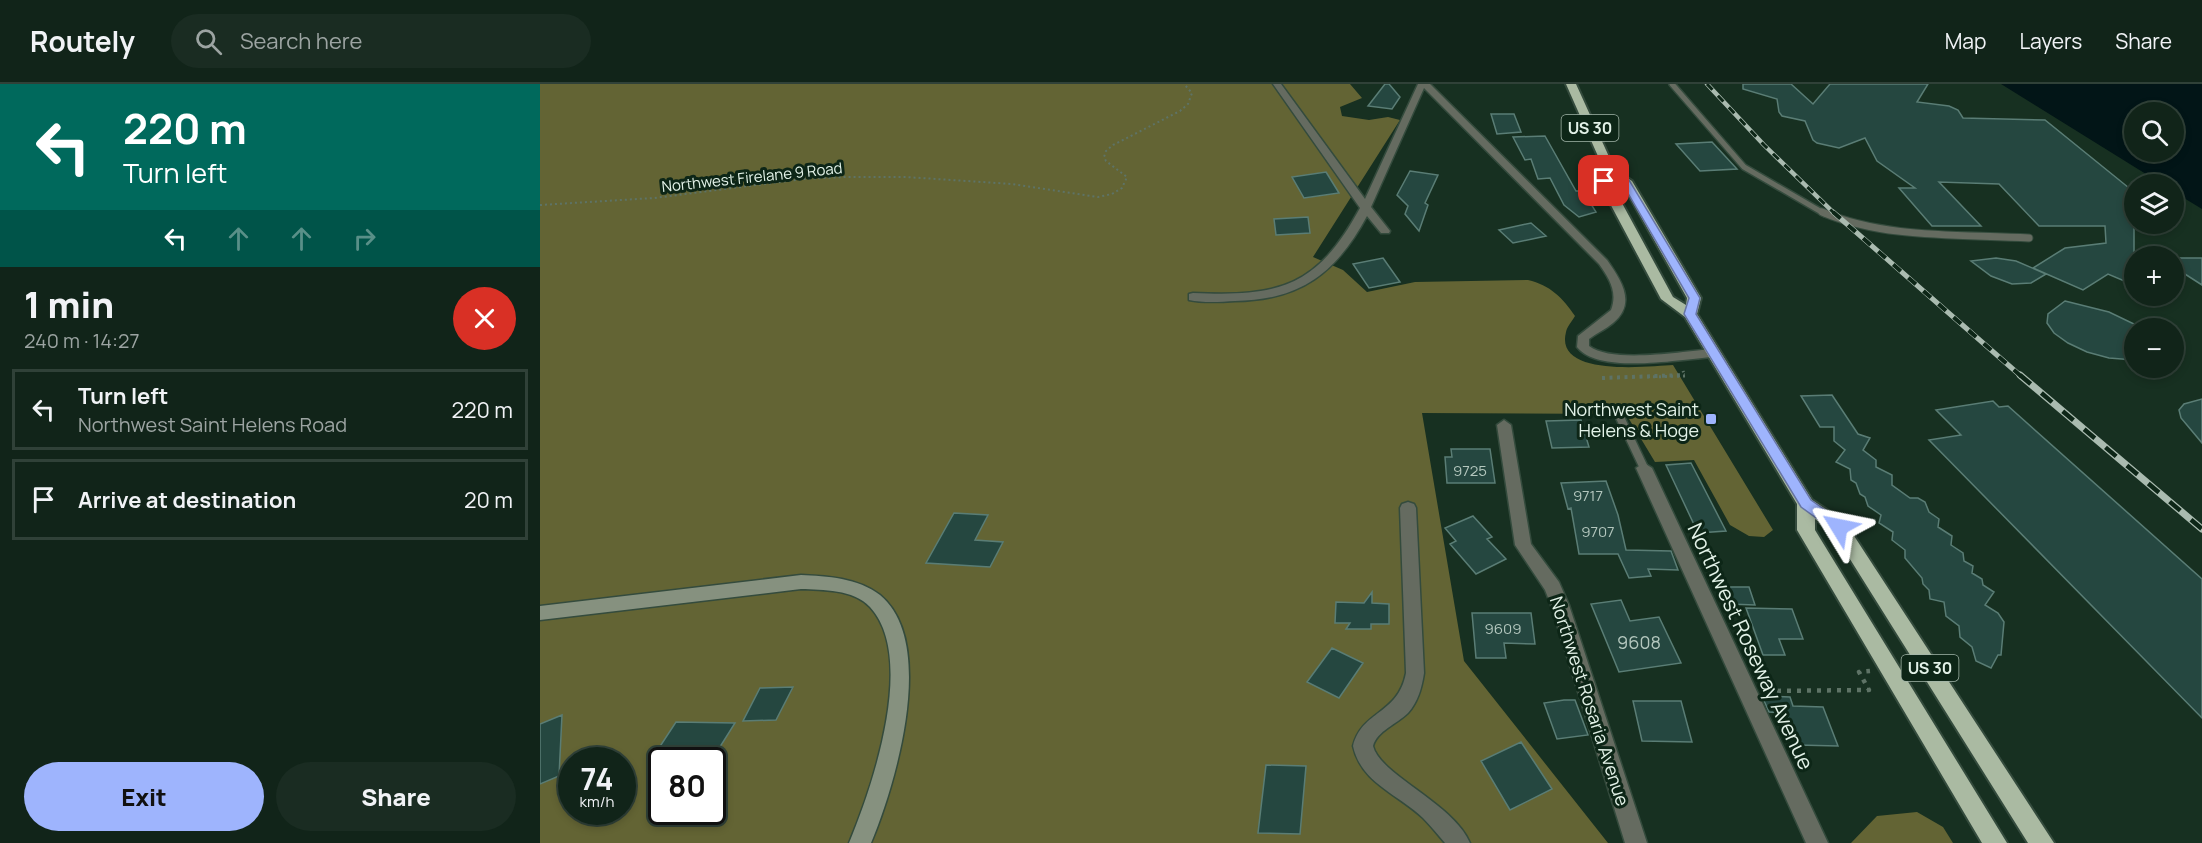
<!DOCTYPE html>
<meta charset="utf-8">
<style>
:root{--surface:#112419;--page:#1a2c22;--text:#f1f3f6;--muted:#9ca4a2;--line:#304138;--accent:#9eb4fd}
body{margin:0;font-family:Manrope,sans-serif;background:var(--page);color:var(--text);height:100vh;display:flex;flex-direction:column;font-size:22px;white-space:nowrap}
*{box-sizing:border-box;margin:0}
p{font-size:20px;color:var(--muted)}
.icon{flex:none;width:33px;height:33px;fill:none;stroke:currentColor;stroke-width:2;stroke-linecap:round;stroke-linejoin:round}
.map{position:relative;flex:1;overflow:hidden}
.details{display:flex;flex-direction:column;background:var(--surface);width:540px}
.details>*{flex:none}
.top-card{background:#00695c;color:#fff;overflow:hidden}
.buttons{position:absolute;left:1584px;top:18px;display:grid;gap:12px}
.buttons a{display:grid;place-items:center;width:60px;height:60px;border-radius:50%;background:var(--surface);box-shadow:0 3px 9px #0003,0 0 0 2px var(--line);font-size:30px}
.speed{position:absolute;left:18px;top:663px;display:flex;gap:12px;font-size:30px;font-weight:700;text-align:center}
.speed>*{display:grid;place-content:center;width:78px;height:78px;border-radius:50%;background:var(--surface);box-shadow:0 3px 9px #0003,0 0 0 2px var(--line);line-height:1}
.speed small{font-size:15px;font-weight:400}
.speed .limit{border:3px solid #111;border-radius:9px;background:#fff;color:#111}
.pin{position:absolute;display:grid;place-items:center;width:51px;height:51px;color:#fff;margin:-26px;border-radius:12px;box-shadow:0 3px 9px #0006}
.me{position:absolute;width:66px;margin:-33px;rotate:305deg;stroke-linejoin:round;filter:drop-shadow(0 0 4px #0008)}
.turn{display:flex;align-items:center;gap:21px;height:126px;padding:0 24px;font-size:27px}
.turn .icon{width:78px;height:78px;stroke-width:2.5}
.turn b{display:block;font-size:42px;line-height:51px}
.lanes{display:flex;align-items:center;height:57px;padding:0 24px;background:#0003;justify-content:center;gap:30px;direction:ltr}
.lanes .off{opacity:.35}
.round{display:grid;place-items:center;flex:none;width:63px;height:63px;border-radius:32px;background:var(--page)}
.summary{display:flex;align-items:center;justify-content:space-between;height:102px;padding:0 24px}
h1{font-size:36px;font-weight:800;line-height:45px}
.action{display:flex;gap:12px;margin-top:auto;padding:12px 24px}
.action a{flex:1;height:69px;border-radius:36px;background:var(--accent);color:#111;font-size:24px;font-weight:800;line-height:69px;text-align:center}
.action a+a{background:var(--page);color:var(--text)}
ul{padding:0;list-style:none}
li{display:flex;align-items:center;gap:18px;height:81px;margin:0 12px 9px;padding:0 12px;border:3px solid var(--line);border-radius:0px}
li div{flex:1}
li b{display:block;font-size:22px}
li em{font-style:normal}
header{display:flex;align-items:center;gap:36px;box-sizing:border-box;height:84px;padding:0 30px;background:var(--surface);border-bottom:2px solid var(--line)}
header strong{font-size:28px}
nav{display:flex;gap:33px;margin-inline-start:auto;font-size:21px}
.search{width:420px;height:54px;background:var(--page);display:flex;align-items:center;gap:15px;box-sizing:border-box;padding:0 21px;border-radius:33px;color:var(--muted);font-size:22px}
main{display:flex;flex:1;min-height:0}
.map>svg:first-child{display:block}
.forest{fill:#636434;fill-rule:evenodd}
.water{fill:#021517;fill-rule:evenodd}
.building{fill:#254740;stroke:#5a7d75;stroke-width:1.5}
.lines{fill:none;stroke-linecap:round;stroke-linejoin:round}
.service-far2-casing{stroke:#344b3d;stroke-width:8}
.service-far1-casing{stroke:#344b3d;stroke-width:9}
.service-casing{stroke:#344b3d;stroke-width:11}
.minor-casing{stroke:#344b3d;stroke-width:3}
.secondary-casing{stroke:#344b3d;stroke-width:3}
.trunk-casing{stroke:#344b3d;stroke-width:4}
.path-far3{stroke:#5e7366;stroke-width:2;stroke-dasharray:2 3;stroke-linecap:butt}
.path-far2{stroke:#5e7366;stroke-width:3;stroke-dasharray:2 4;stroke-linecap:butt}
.path-far1{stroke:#5e7366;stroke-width:4;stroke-dasharray:3 4.5;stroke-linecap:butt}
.path{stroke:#5e7366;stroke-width:4.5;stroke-dasharray:4 6;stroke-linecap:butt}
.service-far2{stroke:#656b60;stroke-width:5}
.service-far1{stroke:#656b60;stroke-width:7}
.service{stroke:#656b60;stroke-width:8}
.minor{fill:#656b60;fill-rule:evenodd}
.secondary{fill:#86917f;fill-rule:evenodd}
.trunk{fill:#aabaa2;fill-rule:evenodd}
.rail-far2-casing{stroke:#aabbb0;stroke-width:4.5}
.rail-far1-casing{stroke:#aabbb0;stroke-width:5}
.rail-casing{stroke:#aabbb0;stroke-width:7}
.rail-far2{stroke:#0d2617;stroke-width:3;stroke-dasharray:8;stroke-linecap:butt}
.rail-far1{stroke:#0d2617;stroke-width:4;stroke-dasharray:10;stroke-linecap:butt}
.rail{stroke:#0d2617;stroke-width:4.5;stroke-dasharray:14;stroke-linecap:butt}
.route{fill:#9eb4fd;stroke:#6775a4;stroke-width:1.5}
.poi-dot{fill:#9eb4fd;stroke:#0d2617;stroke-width:2}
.labels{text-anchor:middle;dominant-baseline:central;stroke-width:6;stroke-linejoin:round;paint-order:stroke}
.far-street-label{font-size:15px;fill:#e3f2e8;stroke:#0d2617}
.number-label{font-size:15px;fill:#b4c7be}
.shield{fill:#0d2617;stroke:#a3b5a9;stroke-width:1.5}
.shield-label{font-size:16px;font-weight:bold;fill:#e3f2e8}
.poi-label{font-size:18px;fill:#e3f2e8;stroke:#0d2617;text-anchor:end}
.near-number-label{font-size:18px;fill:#b4c7be}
.street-label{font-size:18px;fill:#e3f2e8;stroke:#0d2617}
.near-street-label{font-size:21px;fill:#e3f2e8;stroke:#0d2617}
</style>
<header>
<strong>Routely</strong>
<div class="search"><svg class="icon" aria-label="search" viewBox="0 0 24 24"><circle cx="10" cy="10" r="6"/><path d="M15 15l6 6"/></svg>Search here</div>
<nav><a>Map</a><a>Layers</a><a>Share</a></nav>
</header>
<main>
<section class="details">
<div class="top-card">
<div class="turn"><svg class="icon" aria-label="left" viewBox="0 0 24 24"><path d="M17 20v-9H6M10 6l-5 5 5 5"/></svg><div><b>220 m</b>Turn left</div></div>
<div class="lanes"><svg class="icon" aria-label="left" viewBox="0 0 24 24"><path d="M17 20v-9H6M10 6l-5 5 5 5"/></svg><svg class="icon off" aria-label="ahead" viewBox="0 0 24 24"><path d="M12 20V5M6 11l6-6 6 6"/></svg><svg class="icon off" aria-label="ahead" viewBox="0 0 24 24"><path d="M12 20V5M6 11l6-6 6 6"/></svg><svg class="icon off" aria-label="right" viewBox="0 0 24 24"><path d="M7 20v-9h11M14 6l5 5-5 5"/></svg></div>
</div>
<div class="summary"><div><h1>1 min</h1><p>240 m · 14:27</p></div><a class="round" style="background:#d93025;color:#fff"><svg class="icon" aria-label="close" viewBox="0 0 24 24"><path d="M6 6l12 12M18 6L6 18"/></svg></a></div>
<ul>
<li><svg class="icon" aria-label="left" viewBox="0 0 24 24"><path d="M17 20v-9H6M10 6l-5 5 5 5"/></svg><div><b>Turn left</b><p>Northwest Saint Helens Road</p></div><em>220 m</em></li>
<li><svg class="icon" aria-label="arrive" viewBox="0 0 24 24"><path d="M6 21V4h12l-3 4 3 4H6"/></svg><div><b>Arrive at destination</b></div><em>20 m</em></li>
</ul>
<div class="action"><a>Exit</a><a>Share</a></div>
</section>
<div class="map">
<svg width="1662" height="759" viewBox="0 0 1662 759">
<rect width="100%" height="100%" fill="#173021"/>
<path class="forest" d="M0 0H810L822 14 800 23 802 32 829 36 848 33 860 36 773 173 803 186 827 208 875 198 988 196C1010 201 1023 214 1035 232 1032 237 1027 243 1026 248 1014 294 1110 282 1133 281L1233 446 1224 453 1209 452 1190 441 1154 376 1115 378 1086 330 882 329 924 577 1068 759H0ZM32 676H82V728H32ZM122 676H172V728H122Z
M1377 728 1403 743 1413 759H1311L1337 732Z"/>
<path class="water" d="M1461 0H1662V125L1634 108V100H1622ZM1594 28H1634V68H1594Z"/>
<path class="building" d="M845 0H849L860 13 852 25 828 22Z
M1203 0H1251L1273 20 1290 0H1388L1377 18 1409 22 1418 26 1423 34 1505 36 1594 108V201L1568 190 1543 206 1493 184 1525 164 1566 159 1565 142H1499L1459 100 1399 98 1441 142H1392L1359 104H1375L1337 77 1325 54 1299 64 1277 59 1273 56 1265 37 1242 32 1239 28 1237 15 1203 5Z
M951 30H974L981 48 957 50Z
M1005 52 1036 107H1043L1056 128 1039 133 1024 121 1010 94 998 95 991 75 985 76 973 53Z
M1172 58 1197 85 1160 87 1136 60Z
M870 87 898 91 885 119 888 121 879 147 865 130 868 122 857 111Z
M786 88 799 109 764 114 752 93Z
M768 133 770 149 736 151 734 135Z
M991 139 1006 152 973 159 959 146Z
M843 174 860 198 829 204 813 180Z
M1456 174 1476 177 1506 190 1491 199 1472 200 1451 192 1431 177Z
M1634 174H1662V201L1634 183Z
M1525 217 1569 228 1594 240V276L1569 274 1547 268 1528 259 1514 249 1507 239 1508 230Z
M1292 311 1318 350 1330 354 1323 366 1336 376V383L1352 391V401L1370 414H1378L1385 418 1389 428 1399 435 1398 443 1412 452 1411 461 1423 469 1424 477 1433 482 1432 489 1442 495 1443 501 1454 508 1445 521 1458 529 1464 538 1461 571H1458L1451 584 1436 577 1432 563 1420 553 1419 542 1406 532 1404 518 1390 515 1389 506 1383 500 1382 494 1365 474V466L1352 456 1353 448 1339 439 1341 431 1328 422 1325 413 1320 410 1316 399 1311 396 1310 385 1296 378 1305 366 1294 357V343H1280L1261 312Z
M1662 315V359L1641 334 1639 326 1644 320Z
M1453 317 1459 323 1468 322 1662 495V634L1389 356 1421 351 1396 326Z
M1041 336 1049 363 1012 364 1006 337Z
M911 365H950L955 399H907L905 373H912Z
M1151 379 1186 447 1158 449 1126 381Z
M1066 397 1078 431 1086 466 1131 467 1138 486 1108 485 1111 492 1089 494 1078 470H1039L1031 424 1028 425 1021 399Z
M414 429 448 431 435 456 463 458 450 483 386 479Z
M933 432 952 453 947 455 966 475 936 490 910 460 916 457 905 444Z
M1183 503H1209L1215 521 1189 520Z
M832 508V519L849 520V540H831V545H806L810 539H795L796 518 824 519Z
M1081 516 1090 537 1119 533 1141 579 1079 588 1051 520Z
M1206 524 1252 525 1263 555H1239L1245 571H1223Z
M932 529H991L995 560 964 559 966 574H936Z
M792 564 823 579 799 614 767 598Z
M253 603 236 636 203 637 220 604Z
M1222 612 1250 613 1253 622 1283 623 1298 662 1257 661 1246 629 1229 628Z
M1024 616H1035L1048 651 1017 655 1004 619Z
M1093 617H1141L1152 658 1102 657Z
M22 631 19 692 0 700V640Z
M136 638 195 639 178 666H167L161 676H111Z
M981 658 1012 705 970 726 941 677Z
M726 681 766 682 760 750 718 749Z"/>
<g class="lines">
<g class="service-far2-casing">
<path id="service-far2" d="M1132 0 1204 83 1285 130"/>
</g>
<g class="service-far1-casing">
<path id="service-far1" d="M1282 128C1345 155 1421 150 1489 154"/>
</g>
<g class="service-casing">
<path id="service" d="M1077 327 1104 384"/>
</g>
<g class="minor-casing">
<path id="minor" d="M733 0H741L825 115 878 0H890L1067 176C1081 196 1097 219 1073 239 1066 245 1057 249 1049 255V262C1073 280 1143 267 1174 265L1181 269 1174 273C1140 275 1059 291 1037 263L1038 252 1071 226C1078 208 1069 194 1059 180L884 4 831 123 850 147 849 149H841L827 132C796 189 761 216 695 217 680 218 663 219 649 216V210L653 209C740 213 777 203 820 124Z
M964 336 971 341 991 460 1019 498 1029 521 1107 759H1085L1011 521 1005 506 975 461 957 341Z
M1104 379 1112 384 1288 759H1266L1096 384Z
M868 418 874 420 876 424 884 589C882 603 878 618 868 629 857 640 837 647 833 662 840 691 913 719 930 759H905C898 751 891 742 883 734 858 710 821 699 813 662 822 626 858 631 866 589L860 424 862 420Z"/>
</g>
<g class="secondary-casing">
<path id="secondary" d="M261 491C287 492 318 494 340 511 398 559 355 702 331 759H309C332 704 377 574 330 523 313 505 283 506 261 505L0 536V522Z"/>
</g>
<g class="trunk-casing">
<path id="trunk" d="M1026 0H1036L1075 86 1092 97 1161 214 1157 230 1272 416 1305 438 1514 759H1488L1293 448 1275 435V446L1467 759H1442L1257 446V420L1145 233 1121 215 1058 97 1065 88ZM1072 94 1082 99 1147 214 1146 221 1133 213 1070 97Z"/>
</g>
<path class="path-far3" d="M0 121 114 114 264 95 305 93H366L472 100 558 113 572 110 582 104 587 93 566 77 564 73 566 67 573 61 640 27 648 20 652 9 644 0"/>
<path class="path-far2" d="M1107 293 1145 292 1143 287"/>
<path class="path-far1" d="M1062 294 1145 291"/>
<path class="path" d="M1227 607 1329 606 1319 588 1330 587"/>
<use href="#service-far2" class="service-far2"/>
<use href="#service-far1" class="service-far1"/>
<use href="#service" class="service"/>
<use href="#minor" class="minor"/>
<use href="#secondary" class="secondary"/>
<use href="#trunk" class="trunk"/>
<g class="rail-far2-casing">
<path id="rail-far2" d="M1167 0 1224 61 1295 130"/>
</g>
<g class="rail-far1-casing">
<path id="rail-far1" d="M1293 128 1482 293"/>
</g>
<g class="rail-casing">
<path id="rail" d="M1480 291 1662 445"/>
</g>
<use href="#rail-far2" class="rail-far2"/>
<use href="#rail-far1" class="rail-far1"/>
<use href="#rail" class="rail"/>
</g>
<path class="route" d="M1070 85 1089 96 1160 214 1156 230 1271 416 1304 439 1307 443 1304 447H1294L1261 423 1144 230 1149 214 1082 99 1071 92 1067 99 1059 97 1067 86Z"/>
<rect class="poi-dot" x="1165" y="329" width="12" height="12" rx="3"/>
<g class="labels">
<g class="far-street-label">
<text transform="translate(212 93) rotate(-6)">Northwest Firelane 9 Road</text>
</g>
<g class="number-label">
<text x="930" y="386">9725</text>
<text x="1048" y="411">9717</text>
<text x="1058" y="447">9707</text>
<text x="963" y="544">9609</text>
</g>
<g class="shield">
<rect x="1021.5" y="31" width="57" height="26" rx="4.5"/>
<rect x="1361.5" y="571" width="57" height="26" rx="4.5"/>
</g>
<g class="shield-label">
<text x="1050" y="44">US 30</text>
<text x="1390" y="584">US 30</text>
</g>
<g class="poi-label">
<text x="1159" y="325">Northwest Saint<tspan x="1159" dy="21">Helens &amp; Hoge</tspan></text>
</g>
<g class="near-number-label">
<text x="1099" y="558">9608</text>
</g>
<g class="street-label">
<text transform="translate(1050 617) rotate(72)">Northwest Rosaria Avenue</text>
</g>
<g class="near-street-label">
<text transform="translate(1211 562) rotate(65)">Northwest Roseway Avenue</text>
</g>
</g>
</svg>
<div class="buttons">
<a><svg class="icon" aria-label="search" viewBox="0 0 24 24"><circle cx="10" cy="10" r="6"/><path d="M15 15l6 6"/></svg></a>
<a><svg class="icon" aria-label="layers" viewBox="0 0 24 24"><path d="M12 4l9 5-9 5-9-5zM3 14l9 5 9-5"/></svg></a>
<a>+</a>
<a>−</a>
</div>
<div class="speed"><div>74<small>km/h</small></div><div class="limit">80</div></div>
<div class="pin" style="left:1064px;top:97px;background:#d93025"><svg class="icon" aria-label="arrive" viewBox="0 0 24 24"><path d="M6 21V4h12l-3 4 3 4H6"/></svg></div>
<svg class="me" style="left:1299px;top:443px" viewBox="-20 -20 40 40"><path d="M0-17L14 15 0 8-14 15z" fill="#9eb4fd" stroke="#fff" stroke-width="4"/></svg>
</div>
</main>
